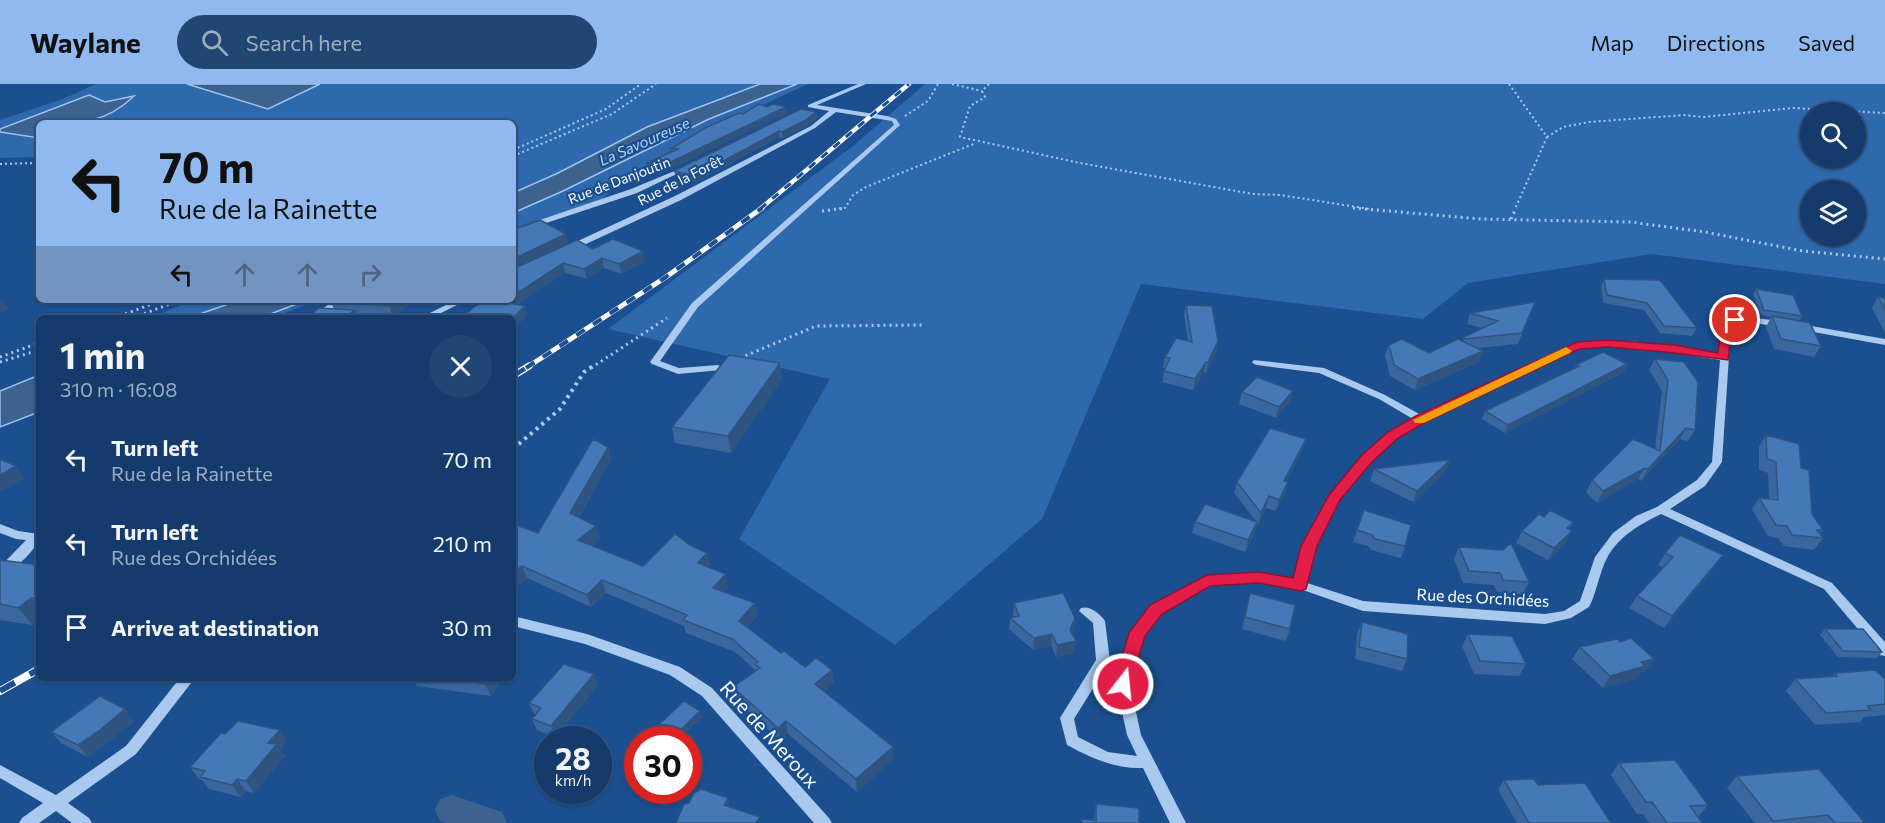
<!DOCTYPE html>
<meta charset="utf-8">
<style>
:root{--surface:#143b6b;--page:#214673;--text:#f1f3f6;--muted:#9dadc1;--line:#33557e;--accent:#90b9f0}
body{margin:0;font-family:Commissioner,sans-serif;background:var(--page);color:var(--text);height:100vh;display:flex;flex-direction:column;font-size:22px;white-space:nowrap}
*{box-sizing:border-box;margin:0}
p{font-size:20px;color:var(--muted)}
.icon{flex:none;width:33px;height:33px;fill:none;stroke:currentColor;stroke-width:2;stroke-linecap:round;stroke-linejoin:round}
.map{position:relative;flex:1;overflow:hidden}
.drawer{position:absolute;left:36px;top:231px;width:480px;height:366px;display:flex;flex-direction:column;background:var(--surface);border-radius:9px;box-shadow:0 2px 4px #0004,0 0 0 2px var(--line)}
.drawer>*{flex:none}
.hud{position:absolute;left:36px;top:36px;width:480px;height:183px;border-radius:9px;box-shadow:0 2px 4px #0004,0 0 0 2px var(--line);background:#90b9f0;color:#111;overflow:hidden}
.buttons{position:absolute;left:1800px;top:18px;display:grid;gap:12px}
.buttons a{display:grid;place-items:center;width:66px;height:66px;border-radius:50%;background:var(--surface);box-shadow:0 2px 4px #0004,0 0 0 2px var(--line);font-size:30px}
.speed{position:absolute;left:534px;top:642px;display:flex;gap:12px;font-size:30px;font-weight:700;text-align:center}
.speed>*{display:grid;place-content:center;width:78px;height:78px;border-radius:50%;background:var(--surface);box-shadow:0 2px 4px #0004,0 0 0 2px var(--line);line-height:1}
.speed small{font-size:15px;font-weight:400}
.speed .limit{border:9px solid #d22;background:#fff;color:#111}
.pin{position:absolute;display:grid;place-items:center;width:51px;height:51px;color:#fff;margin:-26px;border:3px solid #fff;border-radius:50%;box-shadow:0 2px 6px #0007}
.me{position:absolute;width:66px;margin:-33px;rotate:16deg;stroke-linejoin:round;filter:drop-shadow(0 0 4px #0008)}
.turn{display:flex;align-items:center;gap:21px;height:126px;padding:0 24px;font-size:27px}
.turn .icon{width:78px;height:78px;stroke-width:2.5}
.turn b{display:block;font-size:42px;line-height:51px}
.lanes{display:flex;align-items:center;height:57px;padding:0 24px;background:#0003;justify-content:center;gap:30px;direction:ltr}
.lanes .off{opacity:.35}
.round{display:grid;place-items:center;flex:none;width:63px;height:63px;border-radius:32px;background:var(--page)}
.overview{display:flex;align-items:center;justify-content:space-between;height:102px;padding:0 24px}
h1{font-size:36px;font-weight:700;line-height:45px}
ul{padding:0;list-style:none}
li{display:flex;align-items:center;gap:18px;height:84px;padding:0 24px}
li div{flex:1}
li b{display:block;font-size:22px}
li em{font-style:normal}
header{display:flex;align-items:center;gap:36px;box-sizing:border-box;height:84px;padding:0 30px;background:var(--accent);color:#111}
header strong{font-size:28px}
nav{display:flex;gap:33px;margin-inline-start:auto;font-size:21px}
.search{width:420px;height:54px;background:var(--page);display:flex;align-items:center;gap:15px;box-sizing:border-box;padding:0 21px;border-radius:33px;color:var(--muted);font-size:22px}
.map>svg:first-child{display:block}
.green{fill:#2e69ad;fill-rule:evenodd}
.water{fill:#3c6290;stroke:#9cc4f0;stroke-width:1.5}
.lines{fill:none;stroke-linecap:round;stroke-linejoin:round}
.canal{fill:#3c6290;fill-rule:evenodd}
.path-far2{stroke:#a9c9ee;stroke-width:2;stroke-dasharray:2 3;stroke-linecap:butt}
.path-far1{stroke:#a9c9ee;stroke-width:3;stroke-dasharray:2 4;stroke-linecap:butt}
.path{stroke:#a9c9ee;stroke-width:4;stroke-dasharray:3 4.5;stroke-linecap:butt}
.minor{fill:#a9c9ee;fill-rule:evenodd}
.rail-far3-casing{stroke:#fff;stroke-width:4.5}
.rail-far2-casing{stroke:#fff;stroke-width:5}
.rail-far1-casing{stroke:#fff;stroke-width:7}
.rail-casing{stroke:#fff;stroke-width:8}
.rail-far3{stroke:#1b4f8f;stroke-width:3;stroke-dasharray:8;stroke-linecap:butt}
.rail-far2{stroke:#1b4f8f;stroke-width:4;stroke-dasharray:10;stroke-linecap:butt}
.rail-far1{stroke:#1b4f8f;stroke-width:4.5;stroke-dasharray:14;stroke-linecap:butt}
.rail{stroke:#1b4f8f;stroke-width:6;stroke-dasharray:17;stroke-linecap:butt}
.wall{fill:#3a679d}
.shaded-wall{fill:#305480}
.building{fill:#4478b7;stroke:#305480;stroke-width:1.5}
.route{fill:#e11d48;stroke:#92132f;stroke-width:1.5}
.slow{fill:#f59e0b}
.labels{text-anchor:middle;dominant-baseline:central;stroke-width:4.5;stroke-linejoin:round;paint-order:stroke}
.far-street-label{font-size:14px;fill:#fff;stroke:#1b4f8f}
.far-water-label{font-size:15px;font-style:italic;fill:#b5d3f5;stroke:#1b4f8f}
.street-label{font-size:16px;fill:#fff;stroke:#1b4f8f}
.near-street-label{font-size:20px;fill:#fff;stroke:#1b4f8f}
</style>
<header>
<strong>Waylane</strong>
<div class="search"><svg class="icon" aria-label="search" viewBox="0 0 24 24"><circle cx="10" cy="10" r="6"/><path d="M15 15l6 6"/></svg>Search here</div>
<nav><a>Map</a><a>Directions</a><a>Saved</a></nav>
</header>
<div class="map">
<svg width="1885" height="739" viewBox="0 0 1885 739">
<rect width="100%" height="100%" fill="#1b4f8f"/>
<path class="green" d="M96 0H808L695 53 624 94 601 116 513 144V39H39V73L0 74V36L63 15Z
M925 0H1885V200L1652 170 1468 199 1423 235 1141 200 1042 435 895 561 739 455 830 295 608 245 853 62ZM1810 28H1856V74H1810ZM1810 106H1856V152H1810Z
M192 216H318L272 234H151Z"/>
<path class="water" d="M187 0H320L268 25Z
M760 0H797L709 35 563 107 513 129V109L558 89 647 43Z
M89 11 105 18 134 12C104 41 78 39 39 39V54L0 48V45Z
M240 216H307L260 234H188Z
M39 291V328L0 343V307Z"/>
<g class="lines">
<path class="canal" d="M452 711 502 728 507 739H446L440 737 435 726 440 715Z"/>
<path class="path-far2" d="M952 0 982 7
M989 0 982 7 985 13 970 22 960 53 1080 79 1253 110 1280 111 1370 125
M1509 0 1547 53 1515 125
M905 32 928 17 938 0
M1547 53 1563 43 1589 38 1684 31 1704 33 1793 24 1885 29
M513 66 606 25 641 0
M513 72 612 30 656 0
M0 80 39 79
M834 125 845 124 853 111 866 103 976 59"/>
<path class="path-far1" d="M1353 124 1481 135 1630 138 1705 148 1803 167 1885 175
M822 127 845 124
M1511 135 1516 124
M114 234 163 216
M133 234 180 216
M0 273 39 259
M740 274 816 242 922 241
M0 278 39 266
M591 284 667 234"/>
<path class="path" d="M513 365 560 325 584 288 593 282"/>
<path class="minor" d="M858 0H866L817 21 887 32 896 35 900 41 899 42 698 223 660 277 679 284 718 281 723 284 721 286 678 290 652 280 650 278 692 219 894 41 892 37 836 28 815 44 681 116 573 166H567V162L675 112 811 42 829 27 808 23V21Z
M684 83 689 84 637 109 513 150V145L631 105Z
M335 216H345L319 234H309Z
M456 216H467L431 234H420Z
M344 229 368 231 372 234H341V230Z
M1746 233 1781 237 1785 240 1781 243 1746 238 1731 242 1722 378 1705 402 1670 425 1832 499 1885 558V572L1880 571 1824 505 1661 430C1640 440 1618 453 1607 474 1599 489 1597 508 1589 523L1571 534 1545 540 1363 527 1300 505 1259 498 1209 500 1160 529 1143 551 1130 600 1141 651 1186 739H1170L1143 684C1115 685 1091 674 1067 661L1060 634 1096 576 1093 539 1079 527 1081 524C1089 521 1101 530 1105 537L1110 577 1074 635 1078 653 1108 668 1137 672 1127 651 1116 600 1131 549 1152 523 1207 492 1259 490 1296 496C1307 429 1354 367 1413 335L1379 315 1319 289 1257 281 1254 280 1252 278 1254 276 1324 284 1385 311 1421 331 1549 270 1579 259 1596 257H1632L1720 271 1724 239ZM1596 263 1651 265 1720 276 1712 378 1697 396 1657 423 1636 432 1613 449 1595 473 1580 517 1564 527 1545 530 1363 517 1307 499C1316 442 1350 387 1397 353 1426 331 1462 319 1495 304 1519 293 1542 280 1566 269L1579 265Z
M1800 240 1885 255V261L1797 245V241Z
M0 440 18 447 39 450C39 466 16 482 4 493L0 494V483L26 456 16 455 0 449Z
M513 532 587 550 680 583 712 604 829 734 832 739H814L702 612 670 591 585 560 513 542Z
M180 594H195L136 670 68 719 89 734 92 739H72L56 727 39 739H19L22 734 43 719 0 694V681L56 711 126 662Z"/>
<g class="rail-far3-casing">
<path id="rail-far3" d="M760 125 909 0"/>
</g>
<g class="rail-far2-casing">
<path id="rail-far2" d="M526 284 666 193 762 124"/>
</g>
<g class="rail-far1-casing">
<path id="rail-far1" d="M513 292 529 282"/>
</g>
<g class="rail-casing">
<path id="rail" d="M0 607 39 585"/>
</g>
<use href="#rail-far3" class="rail-far3"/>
<use href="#rail-far2" class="rail-far2"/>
<use href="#rail-far1" class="rail-far1"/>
<use href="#rail" class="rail"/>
</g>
<path class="wall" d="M816 28 817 34 805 43 783 54 779 53 696 98 676 93 674 87Z
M787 29 662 89 648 86 647 79 673 68 672 64 743 30Z
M568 160 645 177 622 190 604 184 587 195 565 189 518 220 527 231 513 246V234L481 218 476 216H513Z
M1604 195 1697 244 1692 252 1660 249 1644 226 1603 219 1601 202Z
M1756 205 1802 232 1800 237 1821 262 1814 273 1774 265 1766 243 1771 233 1761 231 1753 210Z
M1878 213 1885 214V249L1872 224Z
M330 216H415L393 233 356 229 358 234H307L334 225Z
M1535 218 1518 260 1477 264 1479 278 1415 306 1390 292 1385 271 1389 261 1429 269 1463 257 1464 253 1482 244 1467 240 1470 229Z
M1186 221 1218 257 1216 268 1206 289 1204 288 1193 306 1162 298 1164 287 1165 284H1163L1165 273 1188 257 1184 231Z
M1655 275 1684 278 1695 346 1688 357 1680 355 1641 397 1638 395 1597 419 1586 408 1592 396 1655 365 1662 307 1649 286Z
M780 279 782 295 731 369 675 359 672 343Z
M1627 280 1624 288 1505 349 1482 335 1485 327 1575 284 1576 281Z
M1242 308 1290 318 1276 334 1239 320Z
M1766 351 1801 384 1812 430 1823 446 1820 449 1823 454 1814 466 1784 462 1778 454 1768 452 1752 425 1759 414 1769 415 1768 389 1759 386V363Z
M1306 355 1302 367 1286 397 1285 410 1276 427 1266 424 1258 441 1257 439 1254 450 1245 468 1192 449 1195 438 1256 437 1234 409 1237 398Z
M608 363 611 375 579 433 600 454 591 462 643 482 690 461 707 469 710 482 709 483 728 503 724 508 755 519 757 532 747 543 781 569 805 583 832 586 834 599 824 607 893 676 857 708 788 650 780 656 735 615 733 603 756 587 735 568 686 549 684 542 606 509 591 523 527 494 513 506V440L538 449Z
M1450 376 1445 388 1413 418 1370 397 1374 385Z
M1364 426 1405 462 1401 474 1371 466 1368 462 1353 458Z
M1544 433 1573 438 1569 445 1565 459 1548 476 1516 459 1522 447Z
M1459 463 1503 466 1529 498 1523 510 1497 508 1494 501 1463 499 1454 475Z
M1665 469 1715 483 1664 544 1629 524 1637 512 1663 484 1658 481Z
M0 476 39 481V536L33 541 0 536Z
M1250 509 1290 545 1286 557 1242 545Z
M1014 519 1075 534 1074 546 1072 550 1076 557 1074 569 1056 573 1051 562 1033 566 1009 545 1010 534 1014 533 1013 531Z
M1362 538 1407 575 1402 587 1355 575 1357 550Z
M1825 545 1882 568 1877 574 1838 573 1820 551Z
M1468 550 1526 580 1519 592 1474 590 1462 562Z
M1580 563 1646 587 1641 588 1637 594 1603 604 1572 575Z
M1835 589 1885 595V631L1864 633 1860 638 1815 641 1786 607 1795 595 1832 592Z
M594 590 598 601 555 653 537 646 532 635 535 631 534 630 529 619Z
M413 594H503L491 612 417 602Z
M702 633 678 656H653L652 655 650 649Z
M134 637 110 657 88 673 61 659 51 648Z
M280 646 287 657 280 666 285 672 254 709 246 707 241 713 209 705 202 696 199 695 190 683Z
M548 674V694L540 691 538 685Z
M1619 679 1708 721 1698 733 1702 739H1649L1643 730H1637L1611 691Z
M1737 692 1865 739H1755L1727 704Z
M1504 696 1538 701 1611 739H1517L1498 706Z
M1096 720 1139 739H1081L1082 735 1094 736Z"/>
<path class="shaded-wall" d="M786 23 787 29 662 89 660 83Z
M816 28 817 34 805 43 783 54 782 48Z
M779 47V53L696 98 695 92Z
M566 150 569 160 513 187V175Z
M643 167 645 177 622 190 619 180Z
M602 174 604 184 587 195 584 185Z
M563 179 565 189 509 227 506 216H513V212Z
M2 215 9 225 0 229V216Z
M397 216H415L393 233 389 222Z
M525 222 527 231 513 246V234Z
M355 226 358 234H343Z
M1218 257 1216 268 1206 289 1208 278Z
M1483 267 1479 278 1415 306 1418 295Z
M1206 278 1204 288 1193 306 1195 295Z
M780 279 782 295 731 369 728 352Z
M1627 280 1624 288 1505 349 1508 341Z
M1293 307 1290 318 1276 334 1279 323Z
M1686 344 1680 355 1641 397 1648 385Z
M1306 355 1302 367 1280 408 1284 397Z
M608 363 611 375 574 441 570 429Z
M1450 376 1445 388 1413 418 1417 407Z
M16 382 25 394 0 408V391Z
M1645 384 1638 395 1597 419 1603 407Z
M1288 398 1285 410 1276 427 1279 416Z
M1269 412 1266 424 1258 441 1261 429Z
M1257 438 1254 450 1245 468 1248 456Z
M596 442 600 454 582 469 578 456Z
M1572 447 1565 459 1548 476 1554 464Z
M707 469 710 482 701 492 698 479Z
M1723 471 1715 483 1664 544 1672 532Z
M522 482 527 494 513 506V489Z
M726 490 728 503 716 517 713 504Z
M602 496 606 509 591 523 587 511Z
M31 514 39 524V536L33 541 18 524Z
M755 519 757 532 741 549 739 537Z
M1075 534 1074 546 1069 558 1070 546Z
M1052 550 1051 562 1033 566 1034 554Z
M1076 557 1074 569 1056 573 1057 561Z
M1654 575 1646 587 1641 588 1637 594 1603 604 1610 592 1641 578Z
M832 586 834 599 817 613 815 600Z
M594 590 598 601 555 653 551 642Z
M489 594H503L491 612 485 600Z
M125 625 134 637 110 657 88 673 78 661Z
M700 627 702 633 678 656H670Z
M786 637 788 650 780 656 778 644Z
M280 646 287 657 280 666 285 672 254 709 246 697 268 659Z
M893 663V676L857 708 856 695Z
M237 695 246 707 241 713 232 701Z
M728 714 731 726 724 721Z"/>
<path class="building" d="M759 20 767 23 773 20 786 23 660 83 647 79 678 65 672 64 705 44 739 29 743 30Z
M801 25 816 28 804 37 782 48 779 47 695 92 674 87Z
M540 136 566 150 513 175V146Z
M613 155 643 167 619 180 602 174 584 185 563 179 513 212V185L577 156 593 165Z
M1604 195 1660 196 1697 244 1664 242 1647 219 1607 211Z
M1756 205 1793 211 1802 232 1764 226Z
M1878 213 1885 214V225Z
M330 216H397L389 222Z
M483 216H494L525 222 513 234H461Z
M1535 218 1522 249 1465 255 1464 253 1498 237 1470 229Z
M1186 221 1212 222 1218 257 1208 278H1206L1195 295 1164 287 1170 274 1165 273 1176 254 1192 258Z
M319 224 355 226 343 234H307Z
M1772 232 1810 239 1821 262 1781 255Z
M1402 255 1429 269 1458 255 1483 267 1418 295 1394 281 1389 261Z
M1603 268 1627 280 1508 341 1485 327 1579 282 1576 281Z
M729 271 780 279 728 352 672 343Z
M1655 275 1684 278 1698 298 1695 346 1686 344 1648 385 1645 384 1603 407 1592 396 1633 355 1660 367 1668 296Z
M1257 293 1293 307 1279 323 1242 308Z
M1270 344 1306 355 1284 397 1288 398 1279 416 1269 412 1261 429 1237 398Z
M1766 351 1799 360 1801 384 1809 386 1812 430 1823 446H1817L1823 454 1792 451 1787 442 1776 441 1759 414 1778 416 1776 378 1767 375Z
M593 355 608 363 570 429 596 442 578 456 643 482 675 450 690 461 707 469 698 479 726 490 713 504 755 519 739 537 781 569 784 567 805 583 816 574 832 586 815 600 893 663 856 695 786 637 778 644 733 603 760 584 755 580 758 578 732 555 683 536 687 531 602 496 587 511 522 482 513 489V440L538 449Z
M0 375 16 382 0 391Z
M1450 376 1417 407 1374 385 1414 380Z
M1205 420 1257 438 1248 456 1195 438Z
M1364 426 1411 441 1405 462 1375 455 1372 451 1357 446Z
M1550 426 1573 438 1567 444 1572 447 1554 464 1522 447 1539 430 1544 433Z
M1680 451 1723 471 1672 532 1637 512 1673 473 1665 469Z
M1511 459 1529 498 1503 496 1500 489 1469 487 1459 463 1503 466Z
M0 476 39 481V514H31L18 524 0 520Z
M1063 509 1075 534 1070 546 1076 557 1057 561 1052 550 1034 554 1010 534 1019 532 1014 519Z
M1250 509 1295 521 1290 545 1245 533Z
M1362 538 1408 550 1407 575 1359 563Z
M1825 545H1863L1882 568 1843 567Z
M1468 550 1512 552 1526 580 1480 577Z
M1631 554 1654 575 1641 578 1645 582 1610 592 1580 563 1617 555 1620 558Z
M564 580 594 590 551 642 532 635 541 624 529 619Z
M1875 586 1885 595V620L1867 622 1871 626 1826 629 1795 595 1837 592 1835 589Z
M444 594H489L485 600Z
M100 612 125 625 100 646 78 661 51 648Z
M684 617 700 627 670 656H661L650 649Z
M238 637 280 646 268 659 277 660 246 697 237 695 232 701 200 693 205 687 190 683 221 649 225 650Z
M548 674V689L538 685Z
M1675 676 1708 721 1690 722 1702 739H1667L1652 718H1646L1619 679Z
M1819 685 1865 739H1835L1828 731 1773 737 1737 692Z
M1534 695 1538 701 1585 699 1611 739H1529L1504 696Z
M701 705 728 714 724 721 760 733 756 739H676L684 720 689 719 694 709Z
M1096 720 1139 724V739H1082V735L1096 737Z"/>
<path class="route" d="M1735 233 1741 236 1732 242 1728 276 1675 269 1608 263 1579 265 1426 338 1398 354 1371 379 1340 416 1317 462 1306 505 1301 507 1259 499 1210 502 1162 530 1145 552 1129 605 1123 607 1117 605 1114 600 1129 549 1150 521 1207 491 1259 488 1293 494 1301 462 1329 411 1361 372 1388 348 1416 332 1577 258 1608 256 1675 261 1718 269 1721 241Z"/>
<path class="slow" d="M1566 263 1572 267 1570 269 1424 339H1415L1413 336Z"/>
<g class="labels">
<g class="far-street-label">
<text transform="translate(619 96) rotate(-21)">Rue de Danjoutin</text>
<text transform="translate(680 96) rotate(-27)">Rue de la Forêt</text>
</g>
<g class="far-water-label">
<text transform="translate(644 57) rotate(-24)">La Savoureuse</text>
</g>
<g class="street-label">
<text transform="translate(1483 513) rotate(3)">Rue des Orchidées</text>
</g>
<g class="near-street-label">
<text transform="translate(770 650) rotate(48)">Rue de Meroux</text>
</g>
</g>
</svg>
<div class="buttons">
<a><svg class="icon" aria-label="search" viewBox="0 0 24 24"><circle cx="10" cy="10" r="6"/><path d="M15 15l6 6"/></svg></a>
<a><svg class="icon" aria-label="layers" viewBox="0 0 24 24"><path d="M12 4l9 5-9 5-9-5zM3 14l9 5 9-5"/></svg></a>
</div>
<div class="speed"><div>28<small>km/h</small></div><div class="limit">30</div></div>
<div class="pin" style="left:1735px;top:236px;background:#d93025"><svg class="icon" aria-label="arrive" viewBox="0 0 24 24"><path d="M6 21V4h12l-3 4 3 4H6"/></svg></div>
<svg class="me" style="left:1123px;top:600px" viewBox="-20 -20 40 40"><circle r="17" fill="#e11d48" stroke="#fff" stroke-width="3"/><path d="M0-11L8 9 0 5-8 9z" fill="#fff"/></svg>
<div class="hud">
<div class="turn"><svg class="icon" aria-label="left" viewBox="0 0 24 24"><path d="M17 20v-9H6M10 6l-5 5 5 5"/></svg><div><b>70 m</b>Rue de la Rainette</div></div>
<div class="lanes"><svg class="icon" aria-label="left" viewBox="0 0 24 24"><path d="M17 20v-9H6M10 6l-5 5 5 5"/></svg><svg class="icon off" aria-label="ahead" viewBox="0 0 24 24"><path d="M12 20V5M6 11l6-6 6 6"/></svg><svg class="icon off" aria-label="ahead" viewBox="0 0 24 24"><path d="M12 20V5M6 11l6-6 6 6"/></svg><svg class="icon off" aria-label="right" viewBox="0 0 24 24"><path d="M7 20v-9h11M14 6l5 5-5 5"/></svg></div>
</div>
<section class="drawer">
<div class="overview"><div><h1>1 min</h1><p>310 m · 16:08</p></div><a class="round"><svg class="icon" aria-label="close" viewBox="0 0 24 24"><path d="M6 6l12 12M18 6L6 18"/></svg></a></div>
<ul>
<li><svg class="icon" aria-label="left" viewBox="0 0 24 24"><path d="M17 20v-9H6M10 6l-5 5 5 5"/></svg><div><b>Turn left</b><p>Rue de la Rainette</p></div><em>70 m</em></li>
<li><svg class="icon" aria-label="left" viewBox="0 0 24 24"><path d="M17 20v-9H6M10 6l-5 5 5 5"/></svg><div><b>Turn left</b><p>Rue des Orchidées</p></div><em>210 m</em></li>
<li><svg class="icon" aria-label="arrive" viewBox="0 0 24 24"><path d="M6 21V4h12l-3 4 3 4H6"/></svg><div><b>Arrive at destination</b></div><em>30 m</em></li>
</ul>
</section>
</div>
